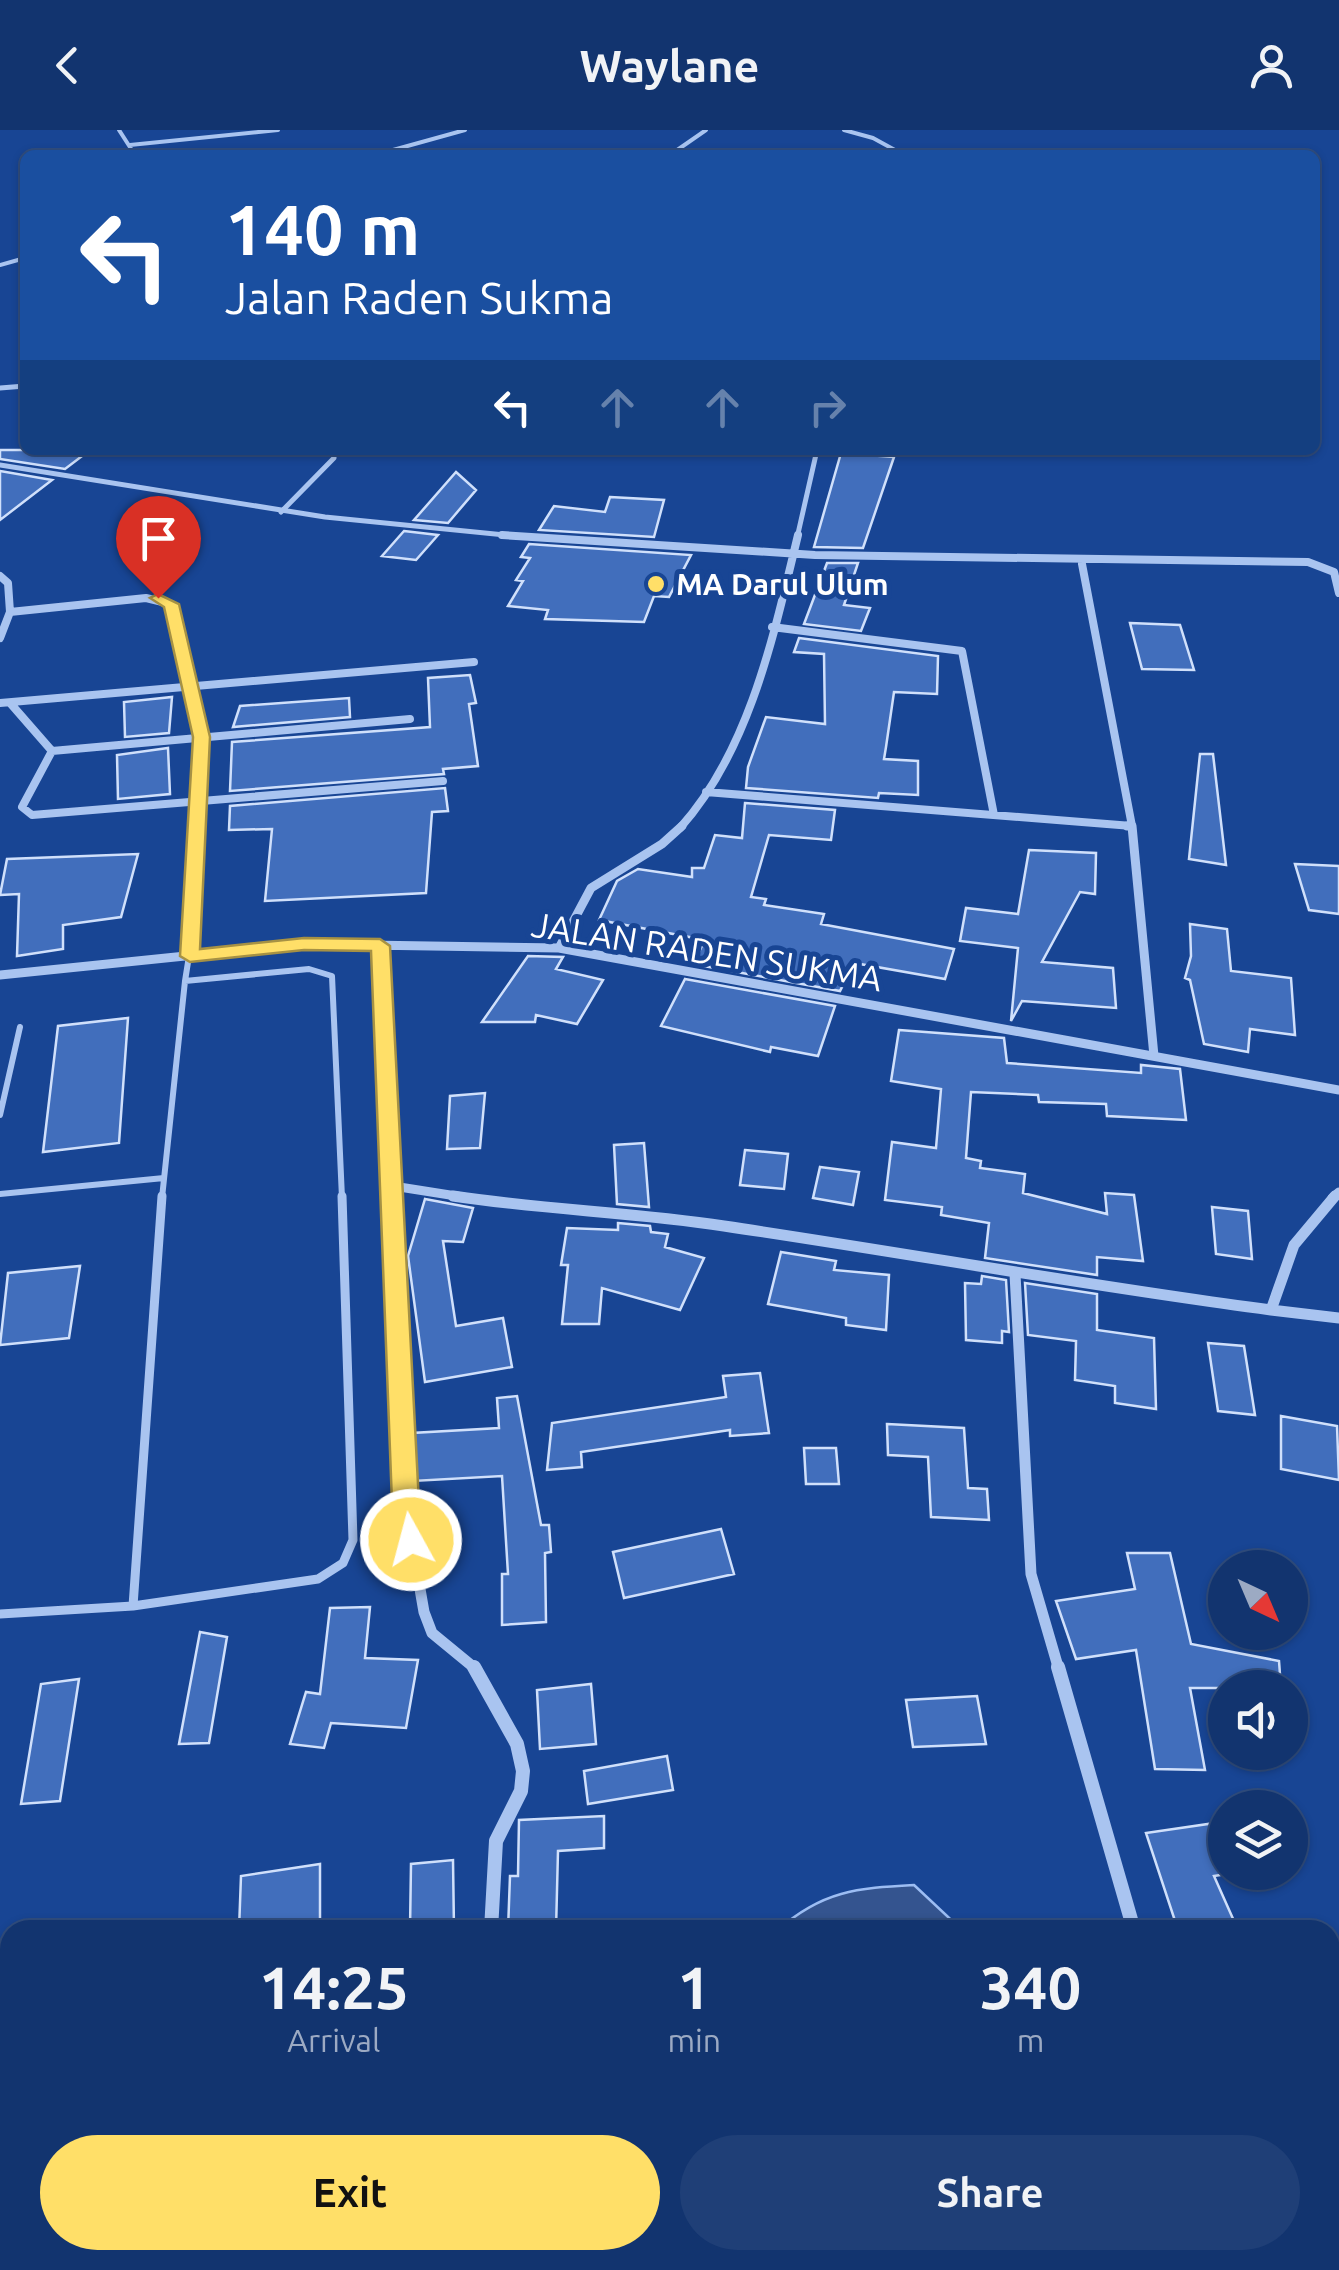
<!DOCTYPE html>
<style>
:root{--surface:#12346f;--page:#1f3f77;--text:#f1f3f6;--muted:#9caac3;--line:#314f82;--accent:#ffdf68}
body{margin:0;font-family:Ubuntu,sans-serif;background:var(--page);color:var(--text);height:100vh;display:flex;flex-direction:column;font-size:38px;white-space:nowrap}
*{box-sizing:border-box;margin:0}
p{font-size:32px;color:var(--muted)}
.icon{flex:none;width:55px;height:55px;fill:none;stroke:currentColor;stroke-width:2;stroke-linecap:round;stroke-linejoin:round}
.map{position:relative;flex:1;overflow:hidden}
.drawer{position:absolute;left:0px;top:1790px;width:1340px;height:350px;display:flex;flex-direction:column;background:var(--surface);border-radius:30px 30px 0 0;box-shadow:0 2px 8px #0004,0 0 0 2px var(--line)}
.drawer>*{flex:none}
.banner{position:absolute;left:20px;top:20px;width:1300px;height:305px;border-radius:15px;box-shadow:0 2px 8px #0004,0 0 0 2px var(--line);background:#1a4fa0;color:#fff;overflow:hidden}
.needle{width:65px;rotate:136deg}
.controls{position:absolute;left:1208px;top:1420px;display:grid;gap:20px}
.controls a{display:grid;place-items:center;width:100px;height:100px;border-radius:50%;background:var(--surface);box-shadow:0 2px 8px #0004,0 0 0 2px var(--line);font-size:50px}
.pin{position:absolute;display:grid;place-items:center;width:85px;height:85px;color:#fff;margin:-102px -42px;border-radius:50% 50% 50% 0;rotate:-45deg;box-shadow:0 0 10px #0007}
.pin .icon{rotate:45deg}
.me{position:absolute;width:110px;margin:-55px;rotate:353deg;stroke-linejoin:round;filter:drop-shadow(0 0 8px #0008)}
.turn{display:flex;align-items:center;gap:35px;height:210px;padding:0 40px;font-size:45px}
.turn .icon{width:130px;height:130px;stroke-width:2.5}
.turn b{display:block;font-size:70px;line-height:85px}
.lanes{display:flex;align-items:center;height:95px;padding:0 40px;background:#0003;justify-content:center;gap:50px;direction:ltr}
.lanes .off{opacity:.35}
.eta{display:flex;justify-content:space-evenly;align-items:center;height:170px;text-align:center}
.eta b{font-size:60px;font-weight:700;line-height:70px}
.action{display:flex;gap:20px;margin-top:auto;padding:20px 40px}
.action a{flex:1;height:115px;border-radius:60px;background:var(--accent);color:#111;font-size:40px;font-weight:700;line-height:115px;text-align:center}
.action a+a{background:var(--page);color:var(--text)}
header{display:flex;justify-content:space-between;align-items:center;height:130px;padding:0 40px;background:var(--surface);font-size:45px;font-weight:700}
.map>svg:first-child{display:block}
.water{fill:#34548f;stroke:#9cbdf3;stroke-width:2.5}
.building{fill:#416ebc;stroke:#d0e0fb;stroke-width:2.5}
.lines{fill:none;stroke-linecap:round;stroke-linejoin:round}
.service-far1{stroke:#a9c4f0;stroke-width:6}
.service{stroke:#a9c4f0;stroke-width:9}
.minor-far5{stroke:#a9c4f0;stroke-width:4}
.minor-far4{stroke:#a9c4f0;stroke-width:5}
.minor-far3{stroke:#a9c4f0;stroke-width:8}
.minor-far2{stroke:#a9c4f0;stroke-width:9}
.minor-far1{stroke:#a9c4f0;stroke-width:11}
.minor{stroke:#a9c4f0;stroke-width:14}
.route{fill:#ffdf68;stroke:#a69144;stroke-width:2.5}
.poi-dot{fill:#ffdf68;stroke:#184594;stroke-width:4}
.labels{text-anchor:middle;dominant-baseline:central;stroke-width:10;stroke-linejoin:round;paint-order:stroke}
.far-poi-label{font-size:30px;font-weight:bold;fill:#fff;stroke:#184594;text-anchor:start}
.street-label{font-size:35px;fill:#fff;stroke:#184594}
</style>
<header><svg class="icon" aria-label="back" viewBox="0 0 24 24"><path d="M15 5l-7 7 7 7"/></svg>Waylane<svg class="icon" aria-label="person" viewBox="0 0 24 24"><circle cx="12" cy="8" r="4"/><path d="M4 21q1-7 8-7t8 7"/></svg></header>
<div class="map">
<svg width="1339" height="2140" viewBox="0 0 1339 2140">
<rect width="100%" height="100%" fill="#184594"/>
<path class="water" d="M914 1755 962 1800H778C822 1761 857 1758 914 1755Z
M41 2130H1114L1132 2140H14Z"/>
<path class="building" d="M0 320H90L65 339 0 329Z
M841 323 894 327 863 418 814 417Z
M0 341 52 350 0 390Z
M456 342 476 360 448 393 414 390Z
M610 367 664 370 654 407 539 400 554 376 605 382Z
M404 401 438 405 416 430 382 426Z
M529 414 691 425 669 467 654 466 644 492 545 489 548 480 508 476 523 451 516 450 530 428 521 427Z
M827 433H858L844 475 870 478 861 501 804 494Z
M1130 493 1180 495 1194 540 1142 539Z
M799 508 938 526 937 564 894 562 886 617 884 629 918 631V665L879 663 878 668 746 658 748 637 766 587 825 594 824 524 794 522Z
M470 545 476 573 469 574 478 636 443 639 444 644 230 661 232 612 430 597 428 548Z
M172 567 169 603 125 607 124 572Z
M349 568 350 587 233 597 240 576Z
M168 618 170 664 118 669 117 625Z
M1200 624H1213L1226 735 1189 729Z
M445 658 448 681 432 682 426 763 265 771 272 699 229 700 230 676Z
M745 673 835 680 831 710 769 705 751 767 766 769 764 775 824 784 821 794 954 819 945 849 854 833 840 861 693 834 705 810 599 790 617 751 638 739 692 747V738H704L715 705 742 708Z
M1029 720 1096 723 1095 764 1080 762 1042 832 1113 838 1116 878 1022 871 1011 891 1018 818 960 811 966 778 1018 784Z
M138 724 121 787 63 795V819L17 826 19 764 0 765 7 729Z
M1295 734 1339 736V784L1309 780Z
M1190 794 1227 799 1231 841 1291 848 1295 905 1250 899 1248 922 1204 914 1190 850 1185 848 1191 826Z
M528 826 563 827 556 839 603 850 577 894 536 885 535 892H482Z
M685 849 835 876 818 926 771 917 770 922 661 896Z
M128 888 119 1013 43 1022 58 896Z
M899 900 1004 908 1007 933 1141 943V935L1180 939 1186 990 1107 986 1106 974 1039 972 1038 965 971 962 966 1028 981 1031 980 1038 1025 1044 1023 1063 1107 1084 1105 1063 1134 1065 1143 1131 1097 1127V1145L985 1128 989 1093 941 1085 942 1077 885 1070 892 1012 936 1018 941 959 891 951Z
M485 963 480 1018 447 1019 450 966Z
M644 1013 649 1077 617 1074 614 1015Z
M745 1020 788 1024 784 1059 740 1055Z
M820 1037 859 1042 853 1075 813 1068Z
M425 1069 473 1078 463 1112 443 1111 456 1196 503 1188 512 1237 425 1252 408 1126Z
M1212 1077 1248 1081 1252 1129 1216 1124Z
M618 1093 650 1096 651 1102 668 1104 665 1117 704 1128 680 1180 602 1158 599 1194H562L568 1135H561L567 1098 618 1100Z
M781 1122 836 1131 834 1140 889 1145 886 1200 846 1195V1188L768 1174Z
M80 1136 69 1208 0 1215 8 1143Z
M982 1146 1006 1150 1009 1202 1002 1201V1213L966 1210 965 1153 981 1154Z
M1025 1153 1097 1164V1200L1154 1208 1156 1279 1115 1273V1256L1075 1250 1076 1211 1028 1205Z
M1208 1213 1244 1216 1255 1285 1218 1281Z
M760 1243 769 1303 730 1306V1300L581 1322 582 1337 547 1340 552 1293 726 1267 723 1246Z
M517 1266 541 1395H549L551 1422 545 1423 546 1492 502 1495V1444H508L502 1346 413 1351 412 1303 499 1298 497 1268Z
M1281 1286 1337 1296 1339 1350 1281 1339Z
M887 1294 964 1298 968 1358 987 1359 989 1390 931 1387 928 1327 888 1325Z
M804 1318H836L839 1354H806Z
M721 1399 734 1444 624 1468 613 1422Z
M1127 1423H1170L1191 1514 1279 1531 1281 1558H1190L1205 1640 1155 1639 1136 1520 1076 1529 1056 1471 1135 1459Z
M370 1477 365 1528 418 1530 406 1598 331 1593 324 1618 290 1614 306 1562 320 1564 330 1478Z
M200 1502 227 1507 209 1613 179 1614Z
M79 1549 60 1671 21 1674 41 1554Z
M591 1554 596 1614 540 1619 537 1560Z
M977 1566 986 1614 913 1617 906 1570Z
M667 1626 673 1660 588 1674 584 1641Z
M604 1686V1718L558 1721 556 1800H508L510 1746H518L519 1690Z
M1215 1693 1225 1722V1742L1233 1743 1214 1746 1238 1800H1178L1146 1703Z
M453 1730 454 1800H410L411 1734Z
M320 1734V1800H239L241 1746Z"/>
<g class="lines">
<path class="service-far1" d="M185 851 189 826
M185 851 309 839 332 846 342 1068
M0 985 20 897
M0 1064 164 1048
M162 1068 185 851"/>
<path class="service" d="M162 1066 133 1476 318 1449 343 1433 353 1410 342 1066
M0 1484 133 1476"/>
<path class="minor-far5" d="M119 0 135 25
M844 0 873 8 904 25
M130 15 278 0
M375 25 465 0
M670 25 706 0
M0 135 25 128"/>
<path class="minor-far4" d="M0 258 25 256
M0 335 325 387 534 408
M281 382 334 328V320
M797 408 817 320"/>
<path class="minor-far3" d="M502 405 815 425 1308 432 1334 442 1339 463
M0 446 8 453 10 482 0 508
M10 482 146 468 171 474 202 607 197 698
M772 497 962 521 994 685
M0 573 474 532
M11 574 52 621 22 677 32 685 443 651
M52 621 410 589
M706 662 1132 696 1082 434
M680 698C750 620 774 504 798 405"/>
<path class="minor-far2" d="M1127 696H1132
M1132 696 1154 926
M380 815 391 1068
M559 818 591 758 662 714 682 696
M189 826 197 696
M0 845 303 814 559 818 1339 960
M393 1056 469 1068
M1332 1068 1339 1062"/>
<path class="minor-far1" d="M391 1066 405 1373 424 1482 432 1503 477 1540
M453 1066C544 1080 634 1082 724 1096 907 1123 1088 1156 1271 1180L1294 1115 1335 1066
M1015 1144 1031 1444 1059 1540
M1271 1180 1339 1188"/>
<path class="minor" d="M474 1537 517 1614 523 1641 521 1661 496 1711 491 1800
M1058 1537 1134 1800
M503 2130V2140
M1236 2130 1240 2140"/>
</g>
<path class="route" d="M158 464 179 474 210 607 200 819 304 808 380 809 390 816 419 1373 425 1410 421 1418H402L392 1373 371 821 304 820 190 832 180 826 193 607 164 477 150 468Z"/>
<circle class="poi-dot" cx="656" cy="454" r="10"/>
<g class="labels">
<g class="far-poi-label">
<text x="676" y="454">MA Darul Ulum</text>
</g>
<g class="street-label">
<text transform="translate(707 821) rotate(9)">JALAN RADEN SUKMA</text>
</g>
</g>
</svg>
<div class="controls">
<a><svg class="needle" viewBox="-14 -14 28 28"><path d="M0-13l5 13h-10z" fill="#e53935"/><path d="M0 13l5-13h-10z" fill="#9caac3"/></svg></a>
<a><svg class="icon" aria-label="sound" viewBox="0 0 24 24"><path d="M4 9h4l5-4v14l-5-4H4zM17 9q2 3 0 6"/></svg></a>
<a><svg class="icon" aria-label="layers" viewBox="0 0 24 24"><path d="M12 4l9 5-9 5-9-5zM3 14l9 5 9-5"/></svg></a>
</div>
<div class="pin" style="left:158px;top:468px;background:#d93025"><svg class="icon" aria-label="arrive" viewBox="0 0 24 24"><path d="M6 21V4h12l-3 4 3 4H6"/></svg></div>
<svg class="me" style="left:411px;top:1410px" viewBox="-20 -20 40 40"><circle r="17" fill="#ffdf68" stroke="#fff" stroke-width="3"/><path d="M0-11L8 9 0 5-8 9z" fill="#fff"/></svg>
<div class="banner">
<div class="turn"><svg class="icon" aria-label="left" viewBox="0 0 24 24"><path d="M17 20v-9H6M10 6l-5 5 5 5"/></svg><div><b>140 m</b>Jalan Raden Sukma</div></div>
<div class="lanes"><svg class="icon" aria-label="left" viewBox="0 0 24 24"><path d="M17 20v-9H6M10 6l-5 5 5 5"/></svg><svg class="icon off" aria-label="ahead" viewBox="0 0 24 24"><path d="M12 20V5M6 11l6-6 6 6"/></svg><svg class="icon off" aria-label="ahead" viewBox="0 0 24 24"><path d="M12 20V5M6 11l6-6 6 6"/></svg><svg class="icon off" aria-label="right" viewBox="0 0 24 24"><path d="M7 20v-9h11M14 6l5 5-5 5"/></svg></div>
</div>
<section class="drawer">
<div class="eta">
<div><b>14:25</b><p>Arrival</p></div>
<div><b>1</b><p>min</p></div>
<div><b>340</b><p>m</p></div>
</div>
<div class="action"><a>Exit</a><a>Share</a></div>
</section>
</div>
